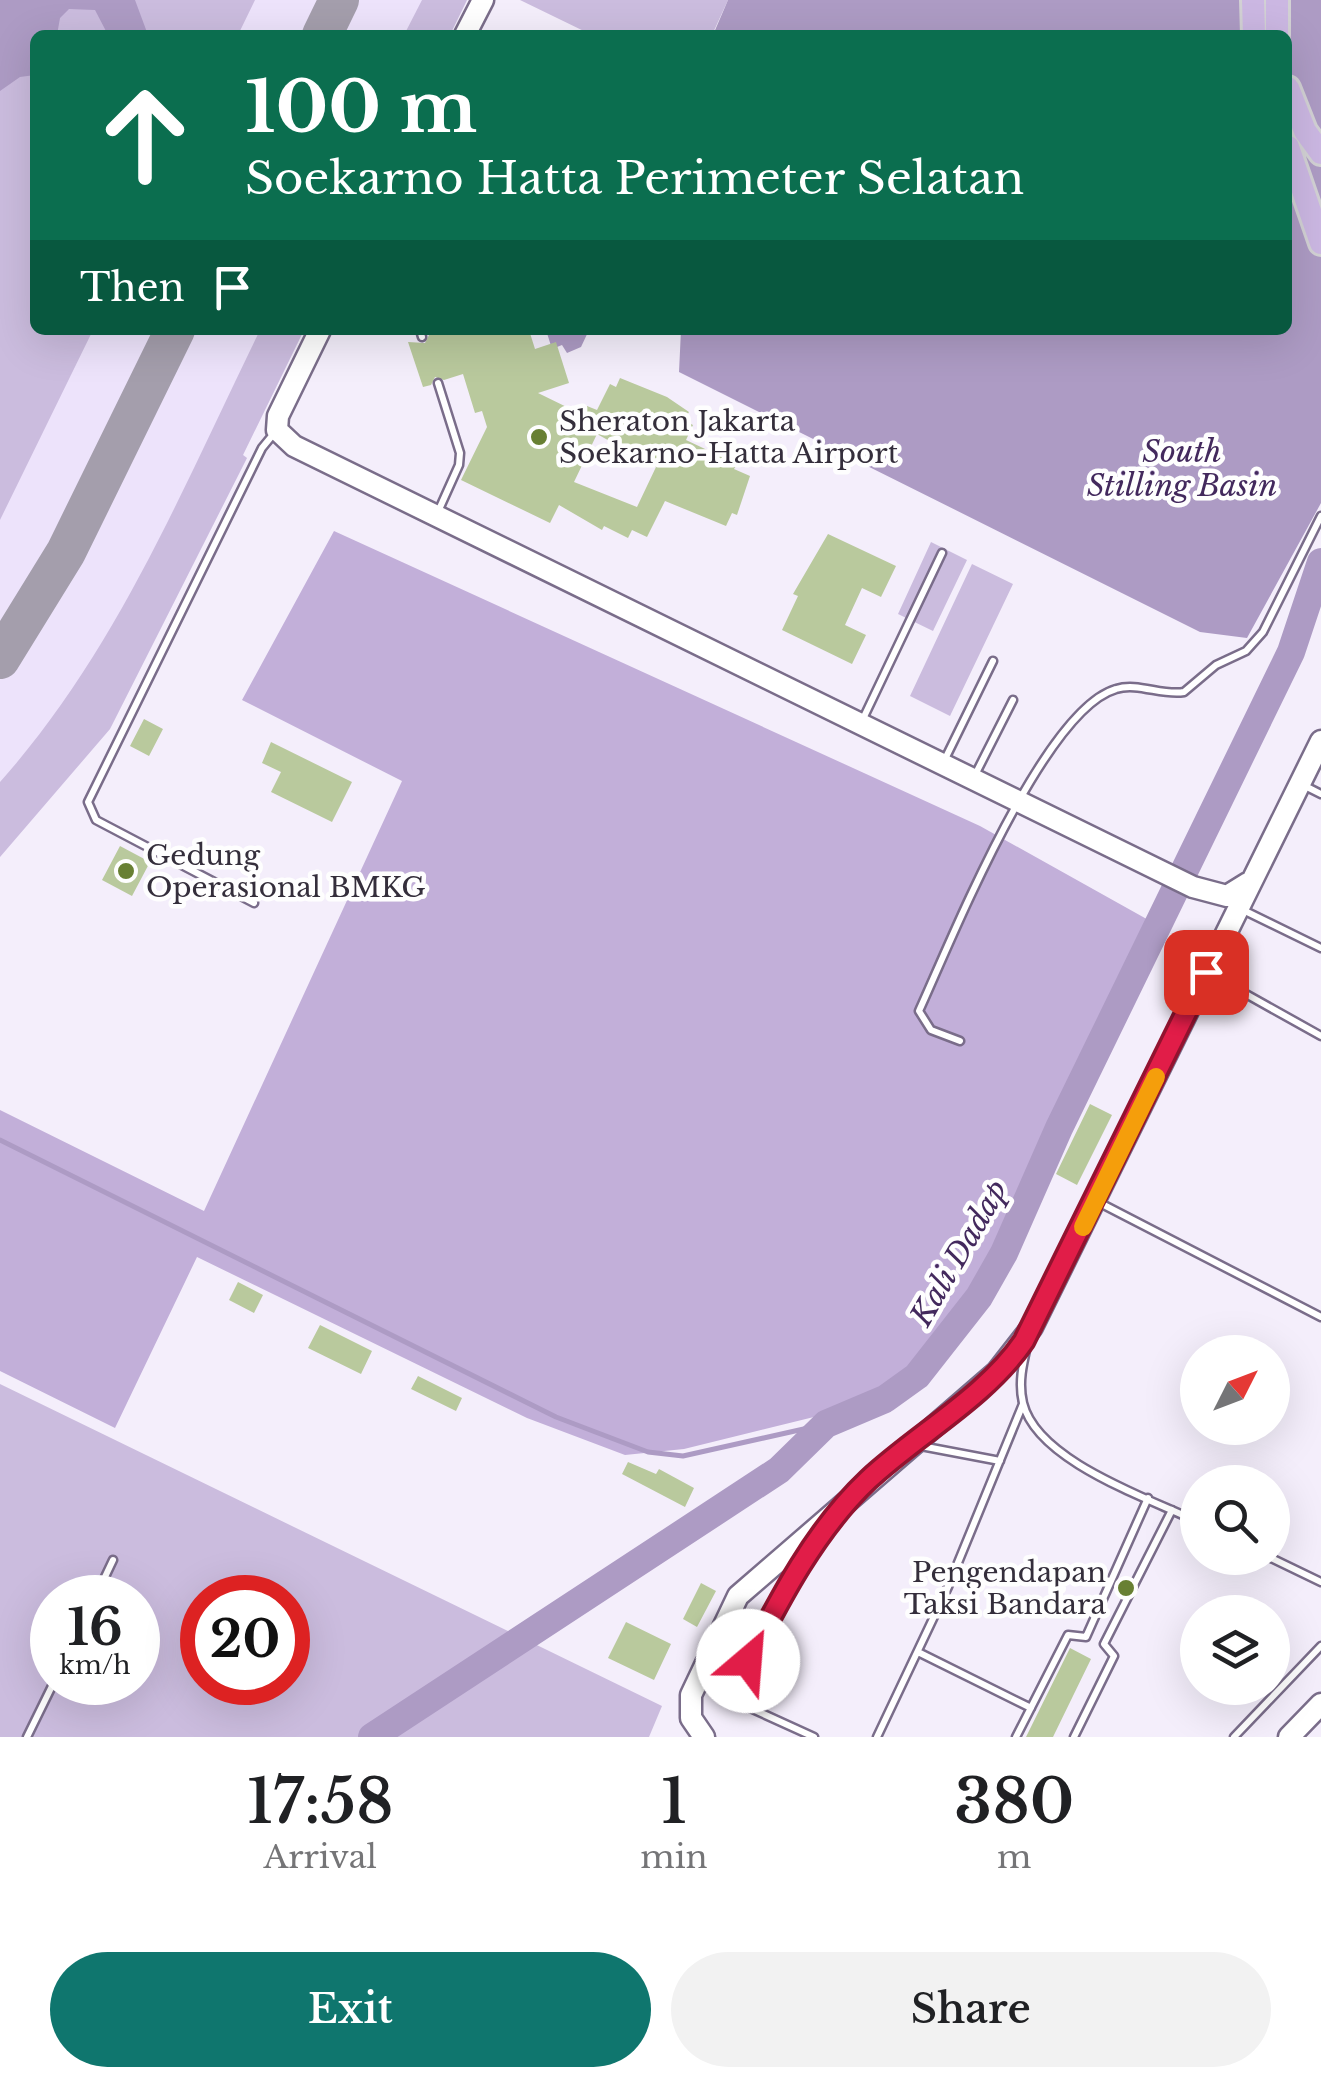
<!DOCTYPE html>
<style>
:root{--surface:#fff;--page:#f2f2f2;--text:#202124;--muted:#757577;--accent:#0f766e}
body{margin:0;font-family:"Libre Baskerville",serif;background:var(--page);color:var(--text);height:100vh;display:flex;flex-direction:column;font-size:38px;white-space:nowrap}
*{box-sizing:border-box;margin:0}
p{font-size:32px;color:var(--muted)}
.icon{flex:none;width:55px;height:55px;fill:none;stroke:currentColor;stroke-width:2;stroke-linecap:round;stroke-linejoin:round}
.map{position:relative;height:1737px;overflow:hidden}
.drawer{display:flex;flex-direction:column;background:var(--surface);flex:1}
.drawer>*{flex:none}
.guide{position:absolute;left:30px;top:30px;width:1262px;height:305px;border-radius:15px;box-shadow:0 10px 40px #0002;background:#0b6e4f;color:#fff;overflow:hidden}
.needle{width:65px;rotate:48deg}
.tools{position:absolute;left:1180px;top:1335px;display:grid;gap:20px}
.tools a{display:grid;place-items:center;width:110px;height:110px;border-radius:50%;background:var(--surface);box-shadow:0 10px 40px #0002;font-size:50px}
.speed{position:absolute;left:30px;top:1575px;display:flex;gap:20px;font-size:50px;font-weight:700;text-align:center}
.speed>*{display:grid;place-content:center;width:130px;height:130px;border-radius:50%;background:var(--surface);box-shadow:0 10px 40px #0002;line-height:1}
.speed small{font-size:25px;font-weight:400}
.speed .limit{border:15px solid #d22;background:#fff;color:#111}
.pin{position:absolute;display:grid;place-items:center;width:85px;height:85px;color:#fff;margin:-42px;border-radius:20px;box-shadow:0 5px 15px #0006}
.me{position:absolute;width:110px;margin:-55px;rotate:27deg;stroke-linejoin:round;filter:drop-shadow(0 0 8px #0008)}
.turn{display:flex;align-items:center;gap:35px;height:210px;padding:0 50px;font-size:45px}
.turn .icon{width:130px;height:130px;stroke-width:2.5}
.turn b{display:block;font-size:70px;line-height:85px}
.then{display:flex;align-items:center;height:95px;padding:0 50px;background:#0003;gap:20px;font-size:38px}
.eta{display:flex;justify-content:space-evenly;align-items:center;height:170px;text-align:center}
.eta b{font-size:60px;font-weight:600;line-height:70px}
.cta{display:flex;gap:20px;margin-top:auto;padding:20px 50px}
.cta a{flex:1;height:115px;border-radius:60px;background:var(--accent);color:#fff;font-size:40px;font-weight:600;line-height:115px;text-align:center}
.cta a+a{background:var(--page);color:var(--text)}
.map>svg:first-child{display:block}
.built{fill:#ede3fb}
.green{fill:#cbbcde;fill-rule:evenodd}
.forest{fill:#c2afd9}
.water{fill:#ad9bc4}
.lines{fill:none;stroke-linecap:round;stroke-linejoin:round}
.stream{stroke:#ad9bc4;stroke-width:5}
.river{stroke:#ad9bc4;stroke-width:28}
.taxiway{stroke:#a49eac;stroke-width:40}
.building{fill:#b9c99d;fill-rule:evenodd}
.lane-casing{stroke:#7a6d8a;stroke-width:11}
.secondary-casing{stroke:#7a6d8a;stroke-width:25}
.primary-casing{stroke:#d2d1d4;stroke-width:28}
.lane{stroke:#fff;stroke-width:6}
.secondary{stroke:#fff;stroke-width:20}
.primary{stroke:#cbb7e2;stroke-width:22}
.route-casing{stroke:#92132f;stroke-width:25}
.route{stroke:#e11d48;stroke-width:18}
.slow{stroke:#f59e0b;stroke-width:18}
.poi-dot{fill:#688033;stroke:#fefefe;stroke-width:4}
.labels{text-anchor:middle;dominant-baseline:central;stroke-width:9;stroke-linejoin:round;paint-order:stroke}
.poi-label{font-size:28px;fill:#342e3b;stroke:#fefefe;text-anchor:start}
.water-label{font-size:30px;font-style:italic;fill:#43295d;stroke:#fefefe}
</style>
<div class="map">
<svg width="1321" height="1737" viewBox="0 0 1321 1737">
<rect width="100%" height="100%" fill="#f4eefb"/>
<path class="built" d="M216 0H467L450 35H200Z
M60 330H304L243 455 247 458 110 729 0 857V452Z"/>
<path class="green" d="M0 0H255L238 35H35V330H93L0 520Z
M422 0H467L450 35H404Z
M520 0H728L712 35H592Z
M260 330H304L243 455 247 458 110 729 0 857V782C117 651 183 487 260 330Z
M931 542 967 560 933 631 898 614Z
M972 564 1013 584 950 716 910 696Z
M0 1384 662 1706 649 1737H0ZM52 1598H138V1682H52ZM202 1598H288V1682H202Z"/>
<path class="forest" d="M334 531 980 826 1152 922 973 1291 908 1373 822 1415 684 1449 625 1455 527 1418 197 1257 115 1428 0 1371V1110L204 1211 402 781 242 700Z"/>
<path class="water" d="M0 0H135L148 35H108L95 10 69 9 60 18 57 35H35V75L20 77 0 91Z
M728 0H1321V503L1247 638 1200 632 679 372 681 330H1288V35H713Z
M546 330H589L581 347 567 353 562 345 552 349Z"/>
<g class="lines">
<path class="stream" d="M0 1140 556 1417 648 1452 683 1456 826 1424"/>
<path class="river" d="M372 1737 779 1470 826 1424 885 1399 917 1376 979 1297 1004 1253 1059 1128 1291 652 1321 562"/>
<path class="taxiway" d="M322 35 339 0
M0 659 66 552 175 330"/>
</g>
<path class="building" d="M444 330H529L535 349 556 342 569 383 538 393 583 415 587 406 597 410 610 384 616 387 620 378 667 397 689 412 684 420 693 425 686 440 737 464 734 469 750 476 737 515 732 513 726 526 665 501 647 537 632 530 628 538 604 526 602 530 559 505 550 523 461 480 487 427 482 411 475 413 463 374 444 380 435 377 431 385 423 387 408 342 425 343 429 335ZM597 434 656 467 637 507 574 482Z
M828 534 896 566 881 597 862 588 845 625 866 635 852 664 782 630 798 596 793 594Z
M144 719 163 729 149 756 130 746Z
M271 742 352 782 332 822 271 792 281 772 262 763Z
M120 846 150 862 132 896 102 880Z
M1090 1104 1112 1115 1077 1185 1056 1174Z
M238 1282 263 1295 254 1313 229 1300Z
M320 1325 372 1351 361 1374 308 1348Z
M418 1376 462 1398 456 1411 411 1389Z
M628 1462 656 1474 659 1469 694 1488 685 1507 622 1474Z
M701 1583 716 1591 697 1627 683 1619Z
M626 1622 671 1644 654 1680 608 1658Z
M1070 1648 1091 1659 1053 1737H1026Z"/>
<g class="lines">
<g class="lane-casing">
<path id="lane" d="M420 330 422 337
M437 514 459 465 460 453 438 383
M861 723 942 553
M945 759 993 661
M975 775 1013 700
M1303 785 1321 794
M254 903 96 820 88 802 262 448 276 431
M1241 909 1321 948
M1212 975 1321 1036
M960 1041 931 1030 919 1011C951 941 1043 710 1116 689 1138 682 1162 696 1184 692L1216 665 1246 651 1263 632 1321 516
M1100 1203 1321 1317
M1028 1342C1023 1363 1018 1382 1023 1403 1037 1461 1148 1498 1198 1522
M921 1446 1000 1461
M1271 1558 1321 1582
M95 1598 113 1560
M918 1652 1031 1708
M27 1737 54 1682
M814 1737 737 1702 734 1688 790 1580 828 1530
M877 1737 948 1587 1023 1404
M1016 1737 1068 1635 1086 1637 1148 1498
M1074 1737 1114 1656 1104 1644 1172 1510
M1234 1737 1321 1646"/>
</g>
<g class="secondary-casing">
<path id="secondary" d="M465 35 483 0
M320 330 278 416 277 430 294 446 1193 887 1227 896 1248 883
M704 1737 691 1718V1695L738 1596 997 1372 1032 1327 1321 741
M1289 1737 1321 1704"/>
</g>
<g class="primary-casing">
<path id="primary" d="M1253 0 1254 35
M1277 35V0
M1288 88 1305 131 1321 153
M1288 147 1321 243"/>
</g>
<use href="#lane" class="lane"/>
<use href="#secondary" class="secondary"/>
<use href="#primary" class="primary"/>
</g>
<g class="lines">
<g class="route-casing">
<path id="route" d="M748 1661C780 1598 816 1529 868 1480 917 1434 985 1398 1024 1341L1206 972"/>
</g>
<use href="#route" class="route"/>
<path class="slow" d="M1083 1227 1156 1077"/>
</g>
<g class="poi-dot">
<circle cx="539" cy="437" r="10"/>
<circle cx="126" cy="871" r="10"/>
<circle cx="1126" cy="1588" r="10"/>
</g>
<g class="labels">
<g class="poi-label">
<text x="559" y="421">Sheraton Jakarta<tspan x="559" dy="32">Soekarno-Hatta Airport</tspan></text>
<text x="146" y="855">Gedung<tspan x="146" dy="32">Operasional BMKG</tspan></text>
<text x="1106" y="1572" text-anchor="end">Pengendapan<tspan x="1106" dy="32">Taksi Bandara</tspan></text>
</g>
<g class="water-label">
<text x="1182" y="451">South<tspan x="1182" dy="34">Stilling Basin</tspan></text>
<text transform="translate(959 1253) rotate(-60)">Kali Dadap</text>
</g>
</g>
</svg>
<div class="tools">
<a><svg class="needle" viewBox="-14 -14 28 28"><path d="M0-13l5 13h-10z" fill="#e53935"/><path d="M0 13l5-13h-10z" fill="#757577"/></svg></a>
<a><svg class="icon" aria-label="search" viewBox="0 0 24 24"><circle cx="10" cy="10" r="6"/><path d="M15 15l6 6"/></svg></a>
<a><svg class="icon" aria-label="layers" viewBox="0 0 24 24"><path d="M12 4l9 5-9 5-9-5zM3 14l9 5 9-5"/></svg></a>
</div>
<div class="speed"><div>16<small>km/h</small></div><div class="limit">20</div></div>
<div class="pin" style="left:1206px;top:972px;background:#d93025"><svg class="icon" aria-label="arrive" viewBox="0 0 24 24"><path d="M6 21V4h12l-3 4 3 4H6"/></svg></div>
<svg class="me" style="left:748px;top:1661px" viewBox="-20 -20 40 40"><circle r="19" fill="#fff"/><path d="M0-13L10 11 0 6-10 11z" fill="#e11d48"/></svg>
<div class="guide">
<div class="turn"><svg class="icon" aria-label="ahead" viewBox="0 0 24 24"><path d="M12 20V5M6 11l6-6 6 6"/></svg><div><b>100 m</b>Soekarno Hatta Perimeter Selatan</div></div>
<div class="then">Then<svg class="icon" aria-label="arrive" viewBox="0 0 24 24"><path d="M6 21V4h12l-3 4 3 4H6"/></svg></div>
</div>
</div>
<section class="drawer">
<div class="eta">
<div><b>17:58</b><p>Arrival</p></div>
<div><b>1</b><p>min</p></div>
<div><b>380</b><p>m</p></div>
</div>
<div class="cta"><a>Exit</a><a>Share</a></div>
</section>
